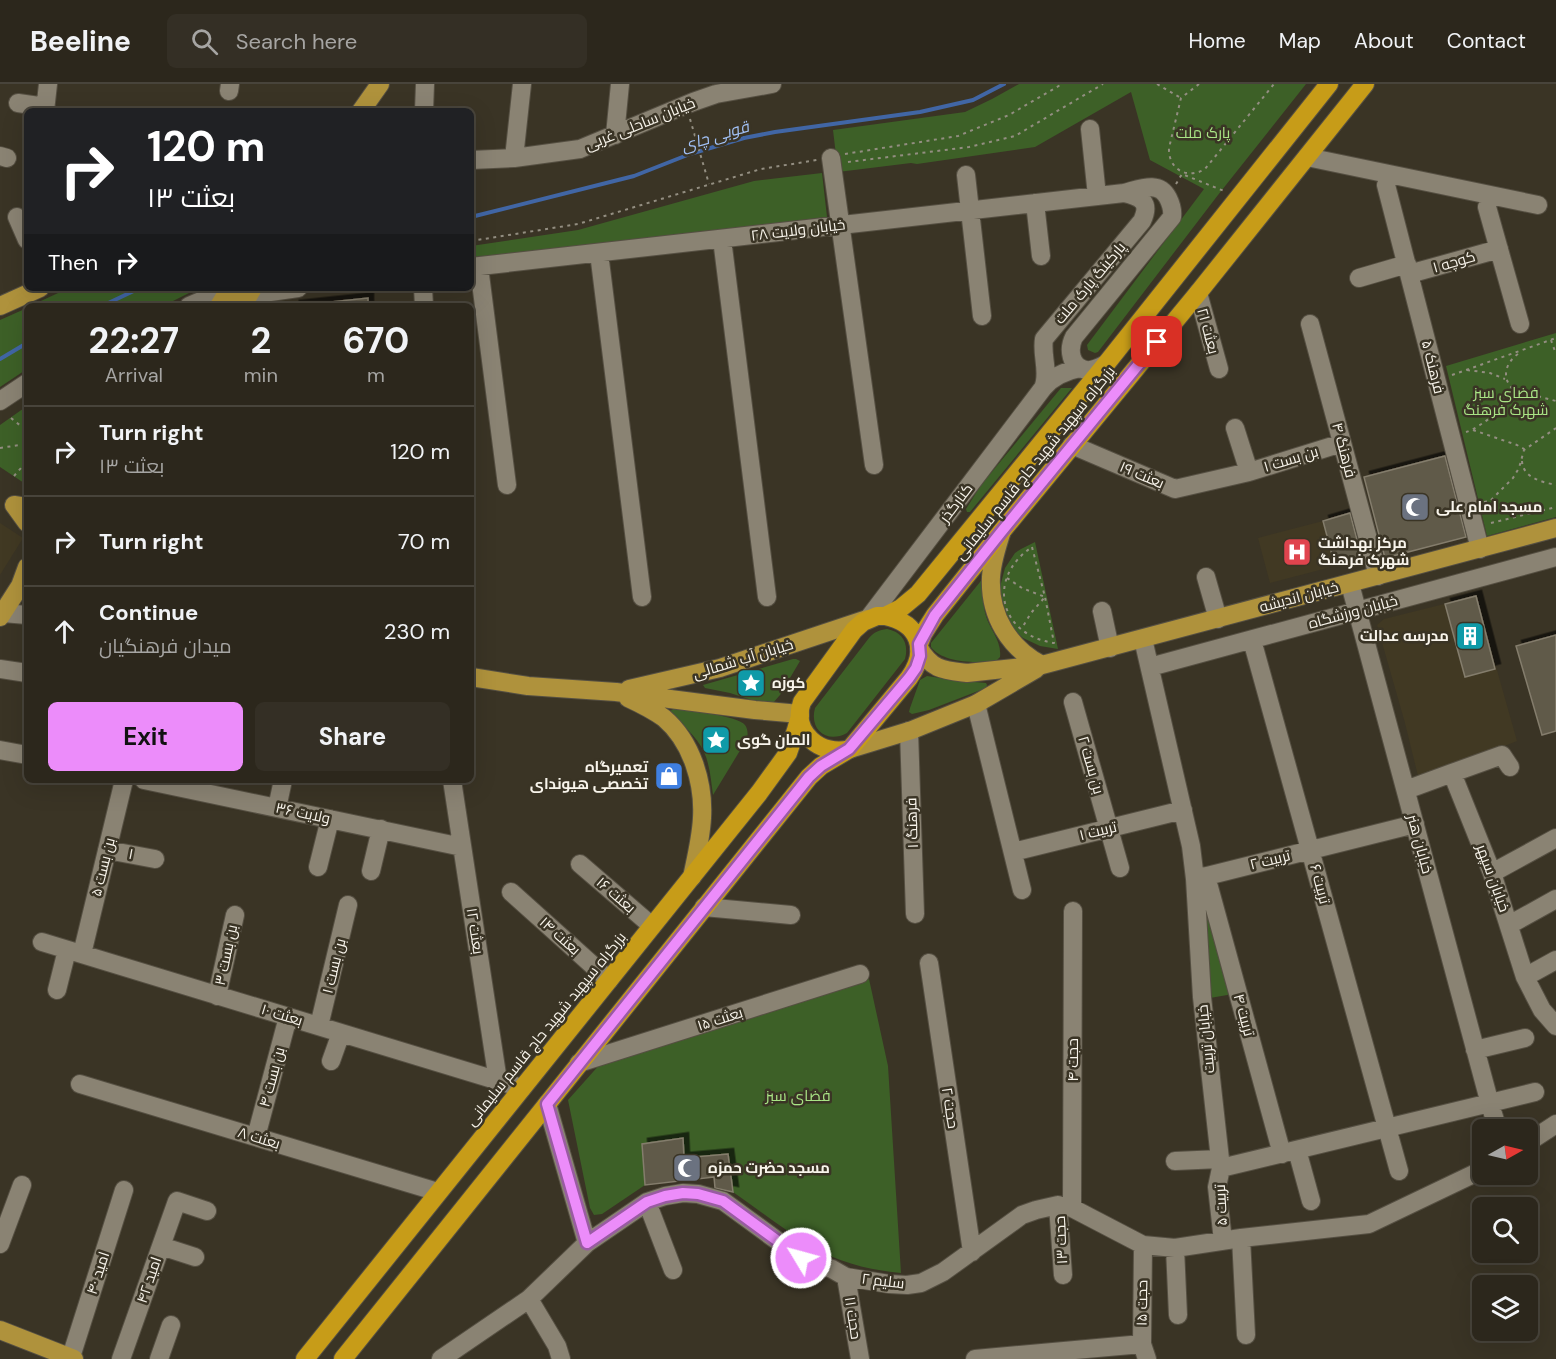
<!DOCTYPE html>
<meta charset="utf-8">
<style>
:root{--surface:#2c271c;--page:#342f25;--text:#f1f3f6;--muted:#a6a5a3;--line:#48443b;--accent:#ec8cfa}
body{margin:0;font-family:"DM Sans",Cairo,sans-serif;background:var(--page);color:var(--text);height:100vh;display:flex;flex-direction:column;font-size:22px;white-space:nowrap}
*{box-sizing:border-box;margin:0}
p{font-size:20px;color:var(--muted)}
.icon{flex:none;width:33px;height:33px;fill:none;stroke:currentColor;stroke-width:2;stroke-linecap:round;stroke-linejoin:round}
.map{position:relative;flex:1;overflow:hidden}
.drawer{position:absolute;left:24px;top:219px;width:450px;height:480px;display:flex;flex-direction:column;background:var(--surface);border-radius:9px;box-shadow:0 6px 24px #0002,0 0 0 2px var(--line)}
.drawer>*{flex:none}
.banner{position:absolute;left:24px;top:24px;width:450px;height:183px;border-radius:9px;box-shadow:0 6px 24px #0002,0 0 0 2px var(--line);background:#202124;color:#fff;overflow:hidden}
.needle{width:39px;rotate:82deg}
.controls{position:absolute;left:1472px;top:1035px;display:grid;gap:12px}
.controls a{display:grid;place-items:center;width:66px;height:66px;border-radius:9px;background:var(--surface);box-shadow:0 6px 24px #0002,0 0 0 2px var(--line);font-size:30px}
.pin{position:absolute;display:grid;place-items:center;width:51px;height:51px;color:#fff;margin:-26px;border-radius:12px;box-shadow:0 3px 9px #0006}
.me{position:absolute;width:66px;margin:-33px;rotate:307deg;stroke-linejoin:round;filter:drop-shadow(0 0 4px #0008)}
.turn{display:flex;align-items:center;gap:21px;height:126px;padding:0 24px;font-size:27px}
.turn .icon{width:78px;height:78px;stroke-width:2.5}
.turn b{display:block;font-size:42px;line-height:51px}
.then{display:flex;align-items:center;height:57px;padding:0 24px;background:#0003;gap:12px;font-size:22px}
.eta{display:flex;justify-content:space-evenly;align-items:center;height:102px;text-align:center}
.eta b{font-size:36px;font-weight:700;line-height:42px}
.primary-button{display:flex;gap:12px;margin-top:auto;padding:12px 24px}
.primary-button a{flex:1;height:69px;border-radius:9px;background:var(--accent);color:#111;font-size:24px;font-weight:700;line-height:69px;text-align:center}
.primary-button a+a{background:var(--page);color:var(--text)}
ul{padding:0;list-style:none}
li{display:flex;align-items:center;gap:18px;height:90px;padding:0 24px;border-top:2px solid var(--line)}
li div{flex:1}
li b{display:block;font-size:22px}
li em{font-style:normal}
header{display:flex;align-items:center;gap:36px;box-sizing:border-box;height:84px;padding:0 30px;background:var(--surface);border-bottom:2px solid var(--line)}
header strong{font-size:28px}
nav{display:flex;gap:33px;margin-inline-start:auto;font-size:21px}
.search{width:420px;height:54px;background:var(--page);display:flex;align-items:center;gap:15px;box-sizing:border-box;padding:0 21px;border-radius:9px;color:var(--muted);font-size:22px}
.map>svg:first-child{display:block}
.built{fill:#413923}
.green{fill:#3d6027}
.lines{fill:none;stroke-linecap:round;stroke-linejoin:round}
.stream{stroke:#4166a5;stroke-width:4}
.building{fill:#605a4a;stroke:#847d6c;stroke-width:1.5;filter:url(#shadow)}
.minor-casing{stroke:#554f42;stroke-width:20}
.major-casing{stroke:#554f42;stroke-width:20}
.highway-casing{stroke:#554f42;stroke-width:20}
.path{stroke:#938e81;stroke-width:2;stroke-dasharray:3 4.5;stroke-linecap:butt}
.minor{stroke:#8a8373;stroke-width:18}
.major{stroke:#af923c;stroke-width:18}
.highway{stroke:#c79c18;stroke-width:18}
.route-casing{stroke:#995ba2;stroke-width:15}
.route{stroke:#ec8cfa;stroke-width:10}
.labels{text-anchor:middle;dominant-baseline:central;stroke-width:5;stroke-linejoin:round;paint-order:stroke}
.street-label{font-size:15px;fill:#f8f4eb;stroke:#3a3425}
.park-label{font-size:15px;fill:#a9e585;stroke:#3a3425}
.poi-label{font-size:15px;font-weight:bold;fill:#f8f4eb;stroke:#3a3425;text-anchor:start}
.water-label{font-size:16px;font-style:italic;fill:#a3c3f9;stroke:#3a3425}
</style>
<header>
<strong>Beeline</strong>
<div class="search"><svg class="icon" aria-label="search" viewBox="0 0 24 24"><circle cx="10" cy="10" r="6"/><path d="M15 15l6 6"/></svg>Search here</div>
<nav><a>Home</a><a>Map</a><a>About</a><a>Contact</a></nav>
</header>
<div class="map">
<svg width="1556" height="1275" viewBox="0 0 1556 1275">
<defs>
<filter id="shadow"><feDropShadow dx="5.5" dy="-5.5" stdDeviation="0" flood-color="#0009"/></filter>
</defs>
<rect width="100%" height="100%" fill="#3a3425"/>
<path class="built" d="M1323 437 1335 482 1270 499 1258 454Z
M0 439 23 454 0 491Z
M1476 512 1517 657 1419 696 1405 639 1377 541 1384 535Z"/>
<path class="green" d="M1019 0H1306L1218 111 1098 268 1095 269 1088 266 1087 261 1204 105 1150 76 1131 8 1035 63 917 80 911 79 838 88 833 46 965 28 992 15Z
M822 89 827 133 471 177V162L578 146 754 97Z
M69 204H199L163 222H30Z
M27 224V285L0 303V236Z
M1556 249V433L1487 452 1446 282Z
M1061 304H1072L970 428H967L966 425 981 401Z
M27 322V401L0 383V341Z
M1035 458 1058 565 1040 562 1023 554 1013 545 1001 522 1000 503 1005 484 1015 469 1021 465Z
M984 493C983 506 982 519 986 532 990 546 1002 557 1000 573L997 576C979 580 942 579 931 563V559Z
M887 545C903 548 909 560 905 575L847 649C827 660 809 646 815 624L869 554C874 548 879 546 887 545Z
M793 575H796L800 577 780 611 773 619 767 621 730 609 705 604 703 601Z
M927 592 954 596 986 599 987 601 986 604 929 626 912 630 909 628 910 624 920 596Z
M675 624C688 626 738 632 745 641 748 645 748 651 747 655L713 711C711 697 710 681 704 668 697 652 681 640 670 627Z
M1206 815 1233 910 1210 914 1201 816Z
M869 895 888 982 901 1189C871 1186 839 1179 813 1163 785 1147 759 1126 733 1108L728 1071 684 1074 683 1054 643 1060 645 1101 602 1130 594 1131 590 1124 568 1016 601 979Z"/>
<g class="lines">
<path class="stream" d="M471 133 634 92 690 70 744 54 775 48 920 28 973 16 1004 0
M102 222 140 204
M0 275 27 259"/>
</g>
<path class="building" d="M368 214V222H293Z
M1445 372 1466 453 1385 474 1364 393Z
M1350 429 1362 475 1335 482 1323 437Z
M1476 512 1495 585 1465 593 1445 520Z
M1556 551V647L1542 651 1516 562Z
M683 1054 684 1074 728 1070 733 1108 715 1104 714 1093 645 1101 642 1060Z"/>
<g class="lines">
<g class="minor-casing">
<path id="minor" d="M229 7 230 0
M18 19 46 23
M45 27 48 0
M424 27 425 0
M1090 45 1097 112
M615 51 620 0
M0 72 7 74
M1307 73 1538 121
M514 74 522 0
M831 74 874 381
M471 76 514 74 580 65 693 18 716 10 772 0
M966 91 982 232
M1386 101 1480 465
M1035 119 1041 172
M1487 123 1520 240
M17 133 27 156
M722 155 767 513
M599 169 642 513
M471 183 1124 109C1140 105 1159 96 1168 114 1171 120 1173 126 1172 133L1074 253C1068 265 1070 283 1086 286 1093 287 1100 283 1106 280
M479 183 507 401
M1409 190 1499 165
M1359 194 1407 180
M423 204 424 222
M1198 209 1219 285
M189 222 229 205 249 211 298 204
M1310 240 1378 492
M1043 304C1050 289 1041 271 1044 255L1142 137C1151 118 1141 113 1124 109
M0 317 27 299
M1235 344 1249 388 1342 359
M1072 361 1175 405 1249 388
M1206 493 1218 535
M1350 500 1490 1020 1498 1046
M1102 527 1110 564
M3 529 27 531
M868 535 1043 304C1053 292 1065 287 1080 284
M1143 555 1191 762 1195 795 1202 913 1221 1084 1217 1103 1223 1157
M1252 556 1399 1087
M1150 583 1556 473
M0 585 27 589
M1073 618 1120 784
M976 620 1022 806
M909 647 915 830
M0 666 27 671
M1452 689 1502 671 1510 683
M144 696 462 763
M452 696 498 997
M1406 706 1452 689 1492 789 1525 893 1542 926 1556 942
M277 724 283 696
M107 766 155 775
M1013 768 1183 726
M580 780 652 842
M318 783 330 735
M371 787 381 745
M1492 789 1556 754
M1206 792 1282 1070
M1195 795 1415 740
M511 808 609 896
M704 823 791 831
M1509 841 1556 815
M42 858 522 1004
M82 870 124 696
M929 879 972 1168
M1525 893 1556 876
M57 906 67 866
M217 912 235 831
M319 942 348 821
M1475 966 1525 954
M331 977 341 949
M579 979 860 890
M80 1000 438 1108
M547 1020 587 1159
M256 1053 288 933
M1527 1059 1556 1040
M1297 1066 1311 1117
M1175 1077 1220 1075
M1221 1084 1535 1008
M647 1118 673 1186
M1058 1121 1063 1191
M1072 1124 1073 827
M1241 1154 1246 1251
M0 1160 22 1101
M1143 1161 1142 1260 1147 1275
M161 1162 195 1173
M1175 1164 1178 1231
M846 1193 860 1275
M529 1215 557 1262 561 1275
M71 1273 124 1106
M121 1275 177 1117 207 1127
M159 1275 171 1241
M441 1275 529 1215 587 1159 647 1118 665 1112 683 1109 698 1110 723 1117 801 1174 832 1185 846 1193 889 1200 907 1201 921 1199 943 1188 1022 1131 1036 1126 1058 1121 1072 1124 1143 1161 1175 1164 1241 1154 1369 1140 1482 1086
M975 1275 1142 1260"/>
</g>
<g class="major-casing">
<path id="major" d="M361 27 380 0
M0 222 40 204
M219 222 230 204
M233 222 249 211 253 204
M27 423 14 421 27 439
M1002 447C997 462 992 478 991 493 989 531 1009 564 1042 581
M27 483 20 502 27 496
M0 533 20 502
M919 564C932 586 943 586 967 589L1042 581 1556 444
M471 593 528 602 616 608 755 626 800 630
M629 605 720 584 867 535
M628 614C641 620 653 626 664 634 692 658 704 699 702 734 701 754 696 774 692 793
M850 665 912 646 976 620 1036 585
M0 1246 74 1275"/>
</g>
<g class="highway-casing">
<path id="highway" d="M885 532C919 539 929 566 909 594L850 665C821 673 791 648 802 618L854 546 863 538 877 532H885L901 524 918 510 1106 280 1329 0
M919 560 923 550 935 531 1002 447 1198 209 1365 0
M305 1275 759 709 788 669 796 646 800 632
M343 1275 809 693 821 682 848 666"/>
</g>
<path class="path" d="M1157 0 1181 14
M1199 0 1181 14 1169 64C1168 85 1187 96 1205 85L1274 0
M690 35 709 100
M845 70 958 52 1009 31 1062 0
M848 78 969 63 1015 52 1103 0
M1176 100 1182 90 1224 107
M471 157 578 140 761 85 817 76
M1551 256 1556 270
M1518 270C1505 279 1501 295 1514 306L1556 317
M1467 286 1490 289 1505 295
M1452 291 1556 254
M11 334 27 347
M1473 346 1517 361 1524 365
M1466 348C1480 344 1510 320 1514 306
M27 350 25 356 27 364
M0 364 26 360
M1522 377C1523 394 1542 398 1556 401
M14 392 27 377
M1484 418 1490 417 1513 394 1519 384 1524 366 1556 344
M1491 439 1556 423
M1032 463 1045 513 1054 559C999 551 986 494 1032 463Z
M1007 494 1022 504 1045 513 1031 529 1022 544"/>
<use href="#minor" class="minor"/>
<use href="#major" class="major"/>
<use href="#highway" class="highway"/>
</g>
<g class="lines">
<g class="route-casing">
<path id="route" d="M801 1174 723 1117 698 1110 683 1109 665 1112 647 1118 587 1159 547 1020 809 693 821 682 849 665 909 594 916 584 920 572 919 560 935 531 1002 447 1157 258"/>
</g>
<use href="#route" class="route"/>
</g>
<defs>
<g id="mosque-square" transform="scale(1.5)"><rect x="-9" y="-9" width="18" height="18" rx="4" fill="#6b7280" stroke="#3a3425"/><path d="M3.5-4.9A6 6 0 1 0 3.5 4.9A5 5 0 1 1 3.5-4.9Z" fill="#fff"/></g>
<g id="hospital-square" transform="scale(1.5)"><rect x="-9" y="-9" width="18" height="18" rx="4" fill="#e0444e" stroke="#3a3425"/><path d="M-5-5h3v3.5h4V-5h3V5h-3V1.5h-4V5h-3Z" fill="#fff"/></g>
<g id="building-square" transform="scale(1.5)"><rect x="-9" y="-9" width="18" height="18" rx="4" fill="#0f9aa8" stroke="#3a3425"/><path d="M-4-6H4V6H1V3H-1V6H-4ZM-2.5-4.3h1.7v1.8h-1.7ZM.8-4.3h1.7v1.8H.8ZM-2.5-1h1.7V.8h-1.7ZM.8-1h1.7V.8H.8Z" fill="#fff"/></g>
<g id="sight-square" transform="scale(1.5)"><rect x="-9" y="-9" width="18" height="18" rx="4" fill="#0f9aa8" stroke="#3a3425"/><path d="M0-6L1.8-2.2L6-1.7L2.9 1.2L3.7 5.4L0 3.3L-3.7 5.4L-2.9 1.2L-6-1.7L-1.8-2.2Z" fill="#fff"/></g>
<g id="shop-square" transform="scale(1.5)"><rect x="-9" y="-9" width="18" height="18" rx="4" fill="#3f7fe0" stroke="#3a3425"/><path d="M-5-2.5h2.3a2.7 3.5 0 0 1 5.4 0H5L5.5 6h-11ZM-1.5-2.5h3a1.5 2.3 0 0 0-3 0Z" fill="#fff"/></g>
</defs>
<g fill-rule="evenodd">
<use href="#mosque-square" x="1415" y="423"/>
<use href="#hospital-square" x="1297" y="468"/>
<use href="#building-square" x="1470" y="552"/>
<use href="#sight-square" x="751" y="599"/>
<use href="#sight-square" x="716" y="656"/>
<use href="#shop-square" x="669" y="692"/>
<use href="#mosque-square" x="687" y="1084"/>
</g>
<g class="labels">
<g class="street-label">
<text transform="translate(640 40) rotate(-22)">خیابان ساحلی غربی</text>
<text transform="translate(798 146) rotate(-7)">خیابان ولایت ۲۸</text>
<text transform="translate(1454 178) rotate(-16)">کوچه ۱</text>
<text transform="translate(1090 199) rotate(-50)">پارکینگ پارک ملت</text>
<text transform="translate(1208 247) rotate(75)">بعثت ۲۱</text>
<text transform="translate(1433 283) rotate(76)">فرهنک ۵</text>
<text transform="translate(1344 366) rotate(75)">فرهنگ ۴</text>
<text transform="translate(1291 375) rotate(-17)">بن بست ۱</text>
<text transform="translate(1035 379) rotate(-51)">بزرگراه سپهبد شهید حاج قاسم سلیمانی</text>
<text transform="translate(1142 391) rotate(23)">بعثت ۱۹</text>
<text transform="translate(956 419) rotate(-53)">کنارگذر</text>
<text transform="translate(1299 513) rotate(-15)">خیابان اندیشه</text>
<text transform="translate(1353 528) rotate(-15)">خیابان ورزشگاه</text>
<text transform="translate(743 575) rotate(-17)">خیابان آب شمالی</text>
<text transform="translate(1091 681) rotate(74)">بن بست ۲</text>
<text transform="translate(303 729) rotate(12)">ولایت ۳۶</text>
<text transform="translate(912 739) rotate(-92)">فرهنگ ۱</text>
<text transform="translate(1098 747) rotate(-14)">تربیت ۱</text>
<text transform="translate(1420 760) rotate(75)">خیابان هنر</text>
<text transform="translate(131 770) rotate(11)">۱</text>
<text transform="translate(1270 776) rotate(-14)">تربیت ۲</text>
<text transform="translate(103 783) rotate(-76)">بن بست ۵</text>
<text transform="translate(1493 794) rotate(70)">خیابان سپهر</text>
<text transform="translate(1320 800) rotate(75)">تربیت ۶</text>
<text transform="translate(616 811) rotate(41)">بعثت ۱۶</text>
<text transform="translate(475 847) rotate(81)">بعثت ۱۲</text>
<text transform="translate(560 852) rotate(42)">بعثت ۱۴</text>
<text transform="translate(226 871) rotate(-78)">بن بست ۳</text>
<text transform="translate(334 882) rotate(-76)">بن بست ۱</text>
<text transform="translate(282 931) rotate(17)">بعثت ۱۰</text>
<text transform="translate(1244 931) rotate(75)">تربیت ۴</text>
<text transform="translate(720 935) rotate(-18)">بعثت ۱۵</text>
<text transform="translate(546 945) rotate(-51)">بزرگراه سپهبد شهید حاج قاسم سلیمانی</text>
<text transform="translate(1206 955) rotate(-96)">خیابان تربیت</text>
<text transform="translate(1073 976) rotate(-90)">حجت ۴</text>
<text transform="translate(272 993) rotate(-75)">بن بست ۴</text>
<text transform="translate(950 1024) rotate(81)">حجت ۲</text>
<text transform="translate(259 1054) rotate(17)">بعثت ۸</text>
<text transform="translate(1221 1121) rotate(-93)">تربیت ۵</text>
<text transform="translate(1061 1156) rotate(-93)">حجت ۱۳</text>
<text transform="translate(98 1189) rotate(-72)">امید ۴۰</text>
<text transform="translate(149 1196) rotate(-71)">امید ۴۲</text>
<text transform="translate(883 1197) rotate(7)">سلیم ۲</text>
<text transform="translate(1142 1219) rotate(-89)">حجت ۱۵</text>
<text transform="translate(853 1234) rotate(81)">حجت ۱۱</text>
</g>
<g class="park-label">
<text x="1203" y="49">پارک ملت</text>
<text x="1506" y="309">فضای سبز<tspan x="1506" dy="17">شهرک فرهنگ</tspan></text>
<text x="798" y="1012">فضای سبز</text>
</g>
<g class="poi-label">
<text x="1436" y="423">مسجد امام علی</text>
<text x="1318" y="459">مرکز بهداشت<tspan x="1318" dy="17">شهرک فرهنگ</tspan></text>
<text x="1449" y="552" text-anchor="end">مدرسه عدالت</text>
<text x="772" y="599">کوزه</text>
<text x="737" y="656">المان گوی</text>
<text x="648" y="683" text-anchor="end">تعمیرگاه<tspan x="648" dy="17">تخصصی هیوندای</tspan></text>
<text x="708" y="1084">مسجد حضرت حمزه</text>
</g>
<g class="water-label">
<text transform="translate(715 52) rotate(-17)">قوبی چای</text>
</g>
</g>
</svg>
<div class="controls">
<a><svg class="needle" viewBox="-14 -14 28 28"><path d="M0-13l5 13h-10z" fill="#e53935"/><path d="M0 13l5-13h-10z" fill="#a6a5a3"/></svg></a>
<a><svg class="icon" aria-label="search" viewBox="0 0 24 24"><circle cx="10" cy="10" r="6"/><path d="M15 15l6 6"/></svg></a>
<a><svg class="icon" aria-label="layers" viewBox="0 0 24 24"><path d="M12 4l9 5-9 5-9-5zM3 14l9 5 9-5"/></svg></a>
</div>
<div class="pin" style="left:1157px;top:258px;background:#d93025"><svg class="icon" aria-label="arrive" viewBox="0 0 24 24"><path d="M6 21V4h12l-3 4 3 4H6"/></svg></div>
<svg class="me" style="left:801px;top:1174px" viewBox="-20 -20 40 40"><circle r="17" fill="#ec8cfa" stroke="#fff" stroke-width="3"/><path d="M0-11L8 9 0 5-8 9z" fill="#fff"/></svg>
<div class="banner">
<div class="turn"><svg class="icon" aria-label="right" viewBox="0 0 24 24"><path d="M7 20v-9h11M14 6l5 5-5 5"/></svg><div><b>120 m</b>بعثت ۱۳</div></div>
<div class="then">Then<svg class="icon" aria-label="right" viewBox="0 0 24 24"><path d="M7 20v-9h11M14 6l5 5-5 5"/></svg></div>
</div>
<section class="drawer">
<div class="eta">
<div><b>22:27</b><p>Arrival</p></div>
<div><b>2</b><p>min</p></div>
<div><b>670</b><p>m</p></div>
</div>
<ul>
<li><svg class="icon" aria-label="right" viewBox="0 0 24 24"><path d="M7 20v-9h11M14 6l5 5-5 5"/></svg><div><b>Turn right</b><p>بعثت ۱۳</p></div><em>120 m</em></li>
<li><svg class="icon" aria-label="right" viewBox="0 0 24 24"><path d="M7 20v-9h11M14 6l5 5-5 5"/></svg><div><b>Turn right</b></div><em>70 m</em></li>
<li><svg class="icon" aria-label="ahead" viewBox="0 0 24 24"><path d="M12 20V5M6 11l6-6 6 6"/></svg><div><b>Continue</b><p>میدان فرهنگیان</p></div><em>230 m</em></li>
</ul>
<div class="primary-button"><a>Exit</a><a>Share</a></div>
</section>
</div>
